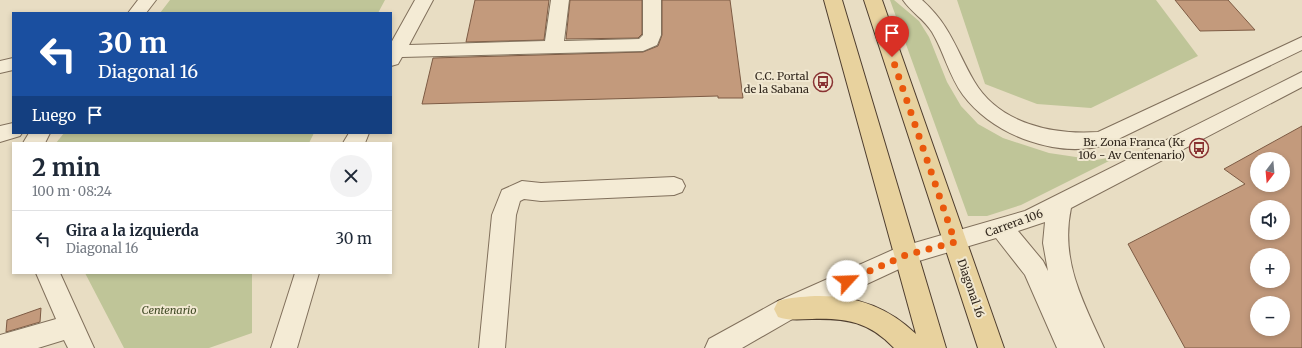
<!DOCTYPE html>
<html lang="es">
<meta charset="utf-8">
<style>
:root{--surface:#fff;--page:#f2f2f3;--text:#1f2937;--muted:#747a83;--line:#e0e1e3}
body{margin:0;font-family:Merriweather,serif;background:var(--page);color:var(--text);height:100vh;display:flex;flex-direction:column;font-size:15px;white-space:nowrap}
*{box-sizing:border-box;margin:0}
p{font-size:13px;color:var(--muted)}
.icon{flex:none;width:22px;height:22px;fill:none;stroke:currentColor;stroke-width:2;stroke-linecap:round;stroke-linejoin:round}
.map{position:relative;flex:1;overflow:hidden}
.details{position:absolute;left:12px;top:142px;width:380px;height:132px;display:flex;flex-direction:column;background:var(--surface);border-radius:0px;box-shadow:0 2px 6px #0003}
.details>*{flex:none}
.hud{position:absolute;left:12px;top:12px;width:380px;height:122px;border-radius:0px;box-shadow:0 2px 6px #0003;background:#1a4fa0;color:#fff;overflow:hidden}
.needle{width:26px;rotate:196deg}
.buttons{position:absolute;left:1250px;top:152px;display:grid;gap:8px}
.buttons a{display:grid;place-items:center;width:40px;height:40px;border-radius:50%;background:var(--surface);box-shadow:0 2px 6px #0003;font-size:20px}
.pin{position:absolute;display:grid;place-items:center;width:34px;height:34px;color:#fff;margin:-41px -17px;border-radius:50% 50% 50% 0;rotate:-45deg;box-shadow:0 0 4px #0007}
.pin .icon{rotate:45deg}
.me{position:absolute;width:44px;margin:-22px;rotate:65deg;stroke-linejoin:round;filter:drop-shadow(0 0 3px #0008)}
.turn{display:flex;align-items:center;gap:14px;height:84px;padding:0 20px;font-size:18px}
.turn .icon{width:52px;height:52px;stroke-width:2.5}
.turn b{display:block;font-size:28px;line-height:34px}
.then{display:flex;align-items:center;height:38px;padding:0 20px;background:#0003;gap:8px;font-size:15px}
.round{display:grid;place-items:center;flex:none;width:42px;height:42px;border-radius:21px;background:var(--page)}
.summary{display:flex;align-items:center;justify-content:space-between;height:68px;padding:0 20px}
h1{font-size:24px;font-weight:700;line-height:30px}
ul{padding:0;list-style:none}
li{display:flex;align-items:center;gap:12px;height:56px;padding:0 20px;border-top:1px solid var(--line)}
li div{flex:1}
li b{display:block;font-size:15px}
li em{font-style:normal}
.map>svg:first-child{display:block}
.green{fill:#bfc598}
.building{fill:#c39a7c;stroke:#7d5b44;fill-rule:evenodd}
.lines{fill:none;stroke-linecap:round;stroke-linejoin:round}
.minor-casing{stroke:#81705c;stroke-width:2}
.major-casing{stroke:#4f3e2f;stroke-width:2}
.minor{fill:#f4ebd5;fill-rule:evenodd}
.major{fill:#e8d29e;fill-rule:evenodd}
.route{stroke:#ea580c;stroke-width:7;stroke-dasharray:0 12.6}
.labels{text-anchor:middle;dominant-baseline:central;stroke-width:4;stroke-linejoin:round;paint-order:stroke}
.poi-label{font-size:11px;fill:#32281e;stroke:#f1e8d1;text-anchor:end}
.street-label{font-size:11px;fill:#32281e;stroke:#f1e8d1}
.park-label{font-size:11px;font-style:italic;fill:#424c27;stroke:#f1e8d1}
</style>
<div class="map">
<svg width="1302" height="348" viewBox="0 0 1302 348">
<rect width="100%" height="100%" fill="#e8ddc3"/>
<path class="green" d="M170 0H385L378 13H160Z
M890 0H894L919 21 929 37 947 82 961 106 978 124 1003 138 1049 153 1096 160 1119 156 1021 205 987 216H968Z
M957 0H1156L1198 56 1091 108 1037 104 985 84Z
M64 133H314L309 143H56Z
M85 273H252V333L209 348H124Z"/>
<path class="building" d="M475 0H549L544 40 466 42Z
M570 0H642V34L638 38 566 39Z
M662 0H730L743 98H718V96L422 104 433 58 643 52 658 46 662 35Z
M1175 0H1228L1255 30 1200 31Z
M1302 126V348H1185L1128 244 1245 184 1224 169ZM1257 159H1283V185H1257ZM1257 207H1283V233H1257ZM1257 255H1283V281H1257ZM1257 303H1283V329H1257Z
M41 308 40 322 6 332 7 320Z"/>
<g class="lines">
<g class="minor-casing">
<path id="minor" d="M138 0H156L146 13H128Z
M415 0H433L409 45 545 41 551 0H569L564 41 639 39 643 35V0H661V35L657 45 643 51 402 57 398 64 391 66V43Z
M903 0H922C951 26 956 50 974 81 999 124 1053 135 1098 132L1302 37V50L1108 144C1059 160 994 136 963 95 949 76 944 52 932 32 924 19 911 12 903 0Z
M13 58V70L0 73V61Z
M1302 72V87L1071 208C1060 261 1083 301 1104 348H1057L1025 275 996 238 912 263 796 317 742 348H705L709 339 778 301 897 248 1025 211ZM1045 222 1043 243 1048 271 1043 261 1018 231Z
M13 123V133H22L20 136 0 142V126Z
M29 133H50L45 143H23Z
M349 133H369L365 143H343Z
M674 177 682 180 685 186 682 192 674 195 541 201 524 199 520 201 516 215 505 348H479L492 215 502 190 522 181 541 183Z
M36 273H60L94 348H68L64 340 38 348H0V335L56 319Z
M295 273H319L297 348H271Z"/>
</g>
<g class="major-casing">
<path id="major" d="M824 0H842L946 348H894C869 322 847 318 812 319 800 319 789 321 778 317L774 309 778 301C790 297 802 297 815 296 854 295 887 306 916 334Z
M864 0H882L1004 348H978Z"/>
</g>
<use href="#minor" class="minor"/>
<use href="#major" class="major"/>
</g>
<g class="lines">
<path class="route" d="M847 281 906 255 955 242 892 57"/>
</g>
<defs>
<g id="bus-ring" transform="scale(1)"><circle r="9.5" fill="#f1e8d1" stroke="#893232" stroke-width="1.5"/><path d="M-5-6H5V4H4V6H2V4H-2V6H-4V4H-5ZM-3.5-4V0h7V-4ZM-3.5 1.2v1.5H-2V1.2ZM2 1.2v1.5H3.5V1.2Z" fill="#893232"/></g>
</defs>
<g fill-rule="evenodd">
<use href="#bus-ring" x="823" y="82"/>
<use href="#bus-ring" x="1199" y="148"/>
</g>
<g class="labels">
<g class="poi-label">
<text x="809" y="76">C.C. Portal<tspan x="809" dy="13">de la Sabana</tspan></text>
<text x="1185" y="142">Br. Zona Franca (Kr<tspan x="1185" dy="13">106 - Av Centenario)</tspan></text>
</g>
<g class="street-label">
<text transform="translate(1014 223) rotate(-20)">Carrera 106</text>
<text transform="translate(971 288) rotate(71)">Diagonal 16</text>
</g>
<g class="park-label">
<text x="169" y="310">Centenario</text>
</g>
</g>
</svg>
<div class="buttons">
<a><svg class="needle" viewBox="-14 -14 28 28"><path d="M0-13l5 13h-10z" fill="#e53935"/><path d="M0 13l5-13h-10z" fill="#747a83"/></svg></a>
<a><svg class="icon" aria-label="sound" viewBox="0 0 24 24"><path d="M4 9h4l5-4v14l-5-4H4zM17 9q2 3 0 6"/></svg></a>
<a>+</a>
<a>−</a>
</div>
<div class="pin" style="left:892px;top:57px;background:#d93025"><svg class="icon" aria-label="arrive" viewBox="0 0 24 24"><path d="M6 21V4h12l-3 4 3 4H6"/></svg></div>
<svg class="me" style="left:847px;top:281px" viewBox="-20 -20 40 40"><circle r="19" fill="#fff"/><path d="M0-13L10 11 0 6-10 11z" fill="#ea580c"/></svg>
<div class="hud">
<div class="turn"><svg class="icon" aria-label="left" viewBox="0 0 24 24"><path d="M17 20v-9H6M10 6l-5 5 5 5"/></svg><div><b>30 m</b>Diagonal 16</div></div>
<div class="then">Luego<svg class="icon" aria-label="arrive" viewBox="0 0 24 24"><path d="M6 21V4h12l-3 4 3 4H6"/></svg></div>
</div>
<section class="details">
<div class="summary"><div><h1>2 min</h1><p>100 m · 08:24</p></div><a class="round"><svg class="icon" aria-label="close" viewBox="0 0 24 24"><path d="M6 6l12 12M18 6L6 18"/></svg></a></div>
<ul>
<li><svg class="icon" aria-label="left" viewBox="0 0 24 24"><path d="M17 20v-9H6M10 6l-5 5 5 5"/></svg><div><b>Gira a la izquierda</b><p>Diagonal 16</p></div><em>30 m</em></li>
</ul>
</section>
</div>
